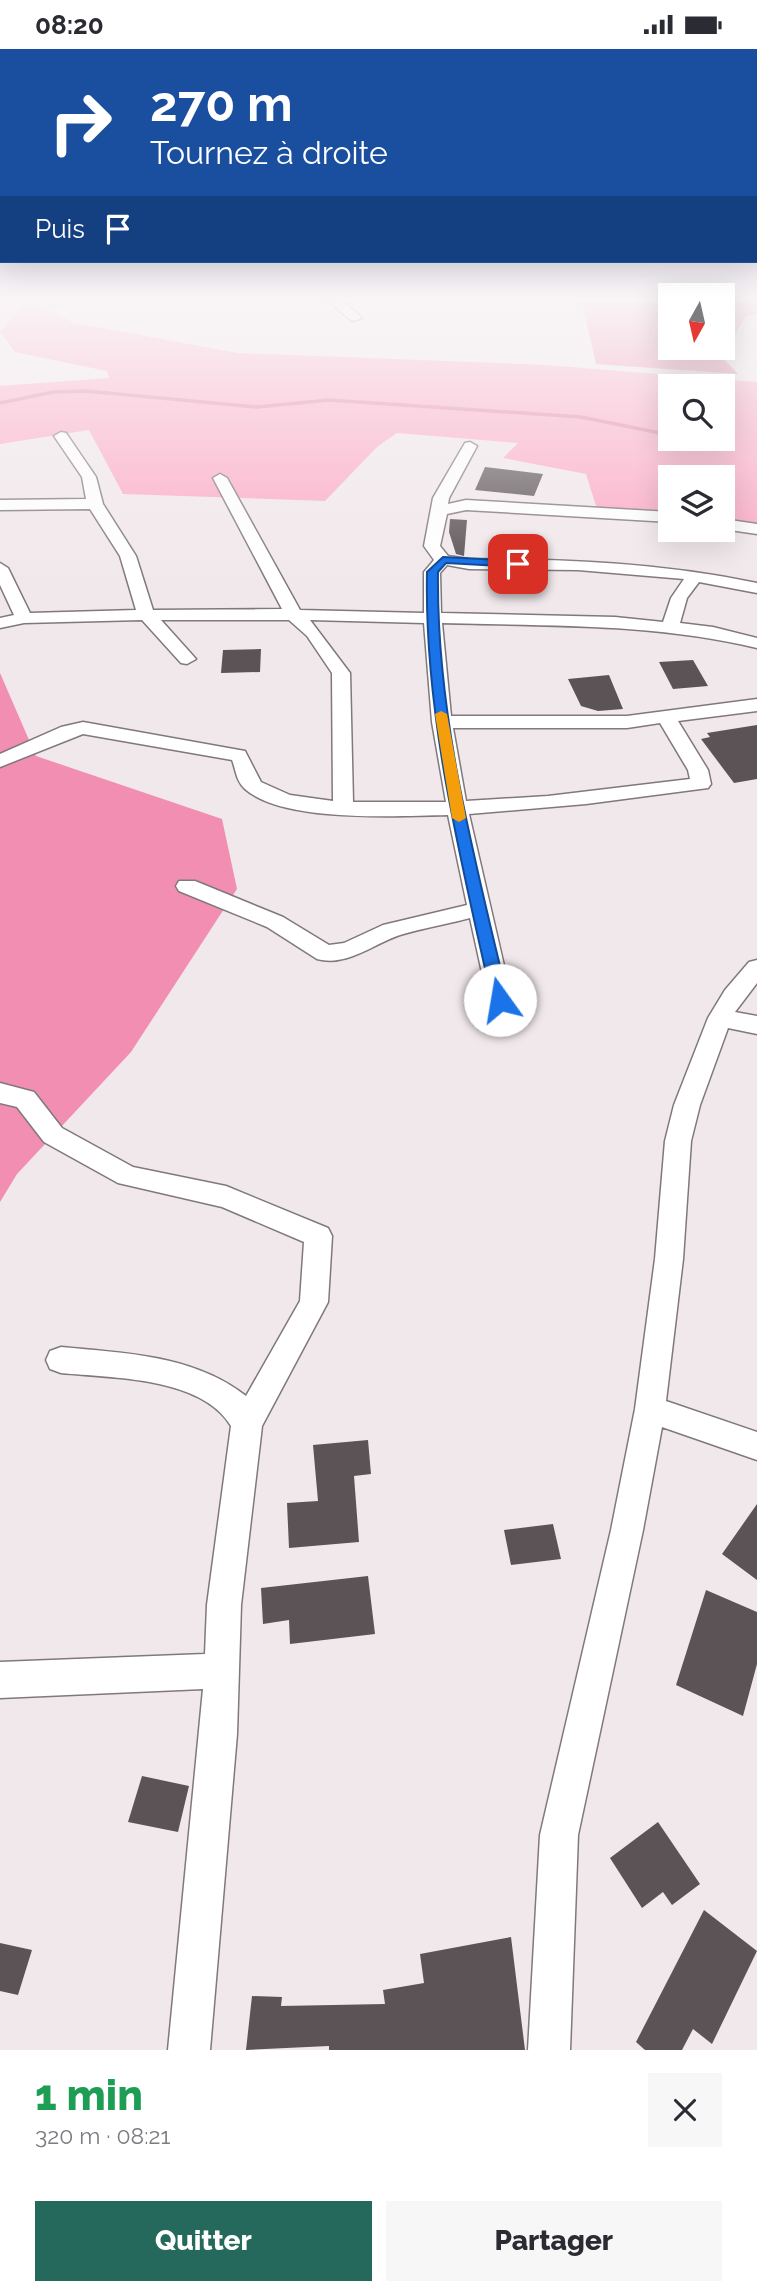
<!DOCTYPE html>
<html lang="fr">
<meta charset="utf-8">
<style>
:root{--surface:#fff;--page:#f7f7f7;--text:#2b2b33;--muted:#7c7c81;--accent:#24695b}
body{margin:0;font-family:Raleway,sans-serif;background:var(--page);color:var(--text);height:100vh;display:flex;flex-direction:column;font-size:26px;white-space:nowrap}
*{box-sizing:border-box;margin:0}
p{font-size:23px;color:var(--muted)}
.icon{flex:none;width:38px;height:38px;fill:none;stroke:currentColor;stroke-width:2;stroke-linecap:round;stroke-linejoin:round}
.map{position:relative;height:2001px;overflow:hidden}
.sheet{display:flex;flex-direction:column;background:var(--surface);flex:1}
.sheet>*{flex:none}
.top-card{position:absolute;left:0px;top:0px;width:758px;height:214px;box-shadow:0 7px 28px #0002;background:#1a4fa0;color:#fff;overflow:hidden}
.needle{width:46px;rotate:188deg}
.controls{position:absolute;left:658px;top:234px;display:grid;gap:14px}
.controls a{display:grid;place-items:center;width:77px;height:77px;border-radius:0px;background:var(--surface);box-shadow:0 7px 28px #0002;font-size:35px}
.pin{position:absolute;display:grid;place-items:center;width:60px;height:60px;color:#fff;margin:-30px;border-radius:14px;box-shadow:0 4px 10px #0006}
.me{position:absolute;width:77px;margin:-38px;rotate:347deg;stroke-linejoin:round;filter:drop-shadow(0 0 5px #0008)}
.turn{display:flex;align-items:center;gap:24px;height:147px;padding:0 35px;font-size:32px}
.turn .icon{width:91px;height:91px;stroke-width:2.5}
.turn b{display:block;font-size:49px;line-height:60px}
.then{display:flex;align-items:center;height:66px;padding:0 35px;background:#0003;gap:14px;font-size:26px}
.round{display:grid;place-items:center;flex:none;width:74px;height:74px;border-radius:0px;background:var(--page)}
.summary{display:flex;align-items:center;justify-content:space-between;height:119px;padding:0 35px}
h1{font-size:42px;font-weight:800;line-height:52px;color:#1e9e55}
.cta{display:flex;gap:14px;margin-top:auto;padding:14px 35px}
.cta a{flex:1;height:80px;border-radius:0px;background:var(--accent);color:#fff;font-size:28px;font-weight:800;line-height:80px;text-align:center}
.cta a+a{background:var(--page);color:var(--text)}
.status{display:flex;justify-content:space-between;align-items:center;height:49px;padding:0 35px;background:var(--surface);direction:ltr}
.status svg{height:19px;fill:currentColor}
.map>svg:first-child{display:block}
.green{fill:#fca9c6;fill-rule:evenodd}
.forest{fill:#f18eb2}
.lines{fill:none;stroke-linecap:round;stroke-linejoin:round}
.stream{stroke:#e381a6;stroke-width:3.5}
.building{fill:#5b5355}
.street-casing{stroke:#80787a;stroke-width:3}
.street{fill:#fff;fill-rule:evenodd}
.route{fill:#1a73e8;stroke:#114b97;stroke-width:2}
.slow{fill:#f59e0b}
</style>
<div class="status"><b>08:20</b><svg viewBox="0 0 49 12"><path d="M0 12V9h3v3zM5 12V6h3v6zM10 12V3h3v9zM15 12V0h3v12zM26 1h20v11H26zM47 4h2v5h-2z"/></svg></div>
<div class="map">
<svg width="757" height="2001" viewBox="0 0 757 2001">
<rect width="100%" height="100%" fill="#f1e8eb"/>
<path class="green" d="M28 250 74 274 238 304 546 316 757 333V474L723 469V429H670V464L597 460 586 425 503 409 518 394 397 384 378 397 325 452 123 445 89 381 0 395V337L109 329 107 322 15 303 0 283ZM670 338H723V390H670Z"/>
<path class="forest" d="M557 250H670V299H723V250H757V265L746 267 722 308 738 325 596 315 583 257Z
M0 624 36 707 222 770 237 840 131 1003 17 1125 0 1153Z"/>
<g class="lines">
<path class="stream" d="M0 354 53 343 86 342 257 358 329 351 581 368 670 386"/>
</g>
<path class="building" d="M485 418 543 425 534 447 475 441Z
M450 470 467 471 464 507 456 505 449 483Z
M261 600 260 623 221 624 223 601Z
M693 611 708 637 673 640 659 613Z
M609 626 623 660 598 662 581 657 568 630Z
M757 676V730L734 734 701 690 710 688 707 684Z
M368 1391 371 1425 354 1427 359 1493 289 1499 287 1454 318 1452 313 1396Z
M757 1455V1531L722 1505Z
M553 1475 561 1510 511 1516 504 1481Z
M368 1527 375 1585 290 1595 289 1571 263 1575 261 1539Z
M706 1541 757 1563V1615L743 1667 676 1636Z
M142 1727 189 1737 178 1783 128 1773Z
M658 1773 700 1835 672 1856 663 1843 642 1859 610 1809Z
M704 1861 757 1902 712 1995 693 1980 682 2001H645L636 1993Z
M511 1888 525 2001H329V1997L246 2001 252 1947 282 1948 281 1957 385 1955 383 1941 424 1934 420 1905Z
M0 1894 32 1901 18 1946 0 1942Z"/>
<g class="lines">
<g class="street-casing">
<path id="street" d="M326 250H340L362 269 352 272Z
M61 383 66 384 96 428 103 455 136 507 153 561 282 560 213 429 220 425 227 429 300 561 424 564V523L434 511 424 497 433 449 465 394 470 393 477 397 449 449 448 455 466 451 670 463V473L466 461 447 465 440 497 448 507 469 510C567 510 662 514 757 534V544L699 533 687 549 680 574 713 578 757 589V599C654 574 547 577 442 574L451 667H627L757 650V662L678 672 708 721 711 735 708 739 586 755 469 765 512 951 508 957H492L488 951 470 869C447 875 423 879 400 886 373 895 347 918 317 910L267 878 179 842 176 837 179 832H195L283 868 329 896 344 894 383 876 467 856 448 766C398 767 284 774 245 740 236 732 236 721 232 711L83 685 0 718V705L61 678 83 673 245 702 261 733 290 746 333 752 332 624 307 587 289 571H161L196 610 187 615 181 614 142 571 24 574 0 579V569L14 566 0 536V514L8 519 30 564 136 561 120 507 90 460 0 461V451L86 450 82 428 54 387ZM447 516 469 520 578 521 684 530 671 549 663 573 615 568 441 564 440 524ZM310 571 424 574 432 673 446 753H353L350 624ZM660 674 688 721 690 730 548 747 466 752 453 679H627Z
M723 470 757 475V485L723 480Z
M757 911V934L735 963 757 967V985L728 979 700 1056 691 1092 683 1210 666 1352 757 1383V1411L662 1378 643 1481 578 1786 570 2001H528L540 1786 611 1481 635 1360 655 1210 665 1092 674 1056 708 969 725 941 749 913Z
M0 1034 34 1043 62 1079 133 1118 226 1137 328 1179 332 1187 328 1253 262 1377 241 1556 237 1685 210 2001H168L203 1640 0 1649V1613L205 1605 207 1556 231 1377C202 1328 112 1329 61 1324L50 1320 46 1311 50 1302 61 1298C125 1304 194 1306 246 1347L300 1252 304 1193 222 1158 118 1134 44 1093 17 1058 0 1054Z"/>
</g>
<use href="#street" class="street"/>
</g>
<linearGradient id="sky" x2="0" y2="1"><stop stop-color="#a6a0ce"/><stop offset="0.47" stop-color="#f9f5f6"/><stop offset="1" stop-color="#f9f5f6" stop-opacity="0"/></linearGradient>
<rect width="757" height="530" fill="url(#sky)"/>
<path class="route" d="M443 508 518 512 523 515 518 518 446 514 438 523C436 669 475 810 508 951L500 956 492 951C461 810 424 668 427 523Z"/>
<path class="slow" d="M441 662 447 665 466 769 459 773 452 769 435 665Z"/>
</svg>
<div class="controls">
<a><svg class="needle" viewBox="-14 -14 28 28"><path d="M0-13l5 13h-10z" fill="#e53935"/><path d="M0 13l5-13h-10z" fill="#7c7c81"/></svg></a>
<a><svg class="icon" aria-label="search" viewBox="0 0 24 24"><circle cx="10" cy="10" r="6"/><path d="M15 15l6 6"/></svg></a>
<a><svg class="icon" aria-label="layers" viewBox="0 0 24 24"><path d="M12 4l9 5-9 5-9-5zM3 14l9 5 9-5"/></svg></a>
</div>
<div class="pin" style="left:518px;top:515px;background:#d93025"><svg class="icon" aria-label="arrive" viewBox="0 0 24 24"><path d="M6 21V4h12l-3 4 3 4H6"/></svg></div>
<svg class="me" style="left:500px;top:951px" viewBox="-20 -20 40 40"><circle r="19" fill="#fff"/><path d="M0-13L10 11 0 6-10 11z" fill="#1a73e8"/></svg>
<div class="top-card">
<div class="turn"><svg class="icon" aria-label="right" viewBox="0 0 24 24"><path d="M7 20v-9h11M14 6l5 5-5 5"/></svg><div><b>270 m</b>Tournez à droite</div></div>
<div class="then">Puis<svg class="icon" aria-label="arrive" viewBox="0 0 24 24"><path d="M6 21V4h12l-3 4 3 4H6"/></svg></div>
</div>
</div>
<section class="sheet">
<div class="summary"><div><h1>1 min</h1><p>320 m · 08:21</p></div><a class="round"><svg class="icon" aria-label="close" viewBox="0 0 24 24"><path d="M6 6l12 12M18 6L6 18"/></svg></a></div>
<div class="cta"><a>Quitter</a><a>Partager</a></div>
</section>
